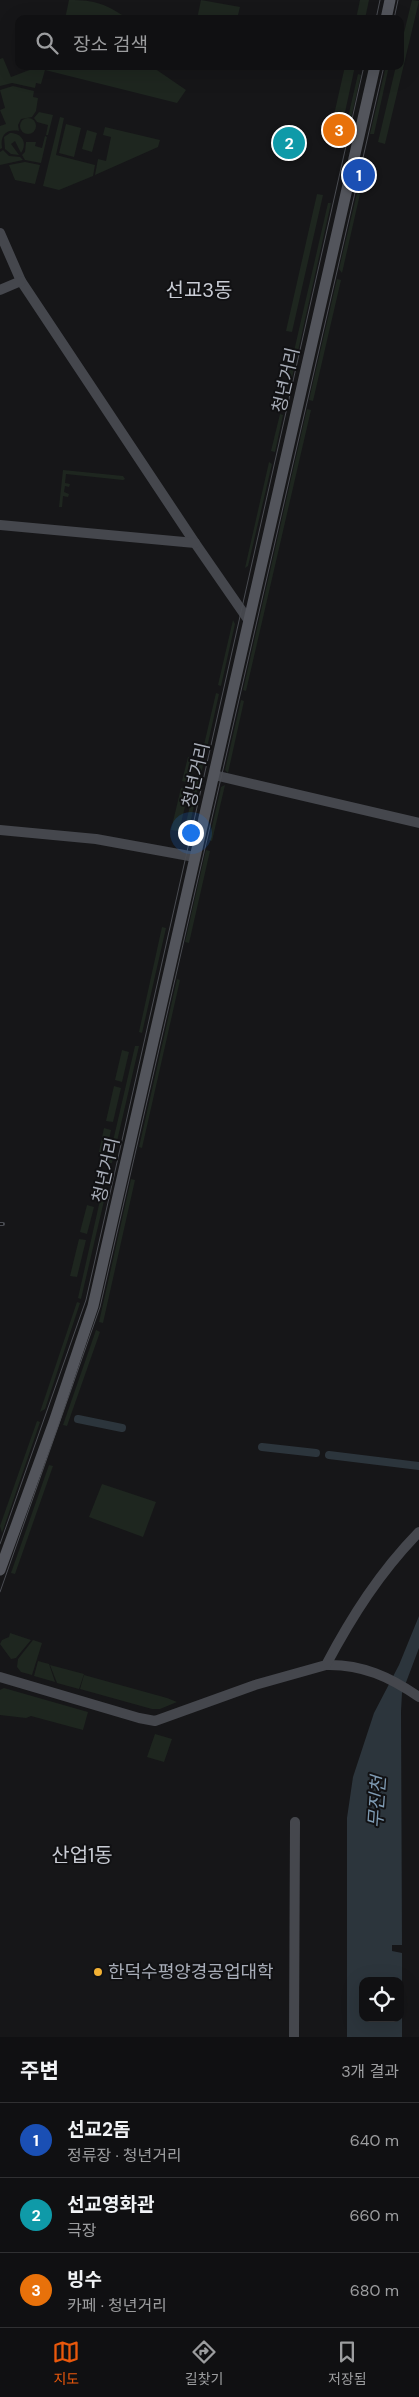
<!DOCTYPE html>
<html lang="ko">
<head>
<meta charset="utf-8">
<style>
	:root { --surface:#101012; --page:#19191b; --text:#f1f3f6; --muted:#9c9d9f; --line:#303032; --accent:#ea580c }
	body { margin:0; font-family:"DM Sans","Noto Sans KR",sans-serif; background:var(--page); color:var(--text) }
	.controls { position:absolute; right:15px; bottom:15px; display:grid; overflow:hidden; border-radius:10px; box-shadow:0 5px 20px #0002 }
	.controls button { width:45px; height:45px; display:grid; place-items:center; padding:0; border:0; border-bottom:1px solid var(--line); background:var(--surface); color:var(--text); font:25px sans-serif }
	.you { position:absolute; left:190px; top:832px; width:18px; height:18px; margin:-12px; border:4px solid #fff; border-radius:50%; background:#1a73e8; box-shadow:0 0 0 8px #1a73e833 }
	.badge { display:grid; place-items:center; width:32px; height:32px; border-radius:50%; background:var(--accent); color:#fff; font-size:16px; font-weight:700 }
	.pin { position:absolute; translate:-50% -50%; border:2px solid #fff; box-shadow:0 1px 5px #0006 }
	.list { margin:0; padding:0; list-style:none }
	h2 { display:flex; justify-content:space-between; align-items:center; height:65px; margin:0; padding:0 20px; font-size:21px }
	h2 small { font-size:16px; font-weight:400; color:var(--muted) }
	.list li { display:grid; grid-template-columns:32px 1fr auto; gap:15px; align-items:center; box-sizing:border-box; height:75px; padding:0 20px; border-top:1px solid var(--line) }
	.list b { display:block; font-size:19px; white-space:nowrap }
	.list p { margin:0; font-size:16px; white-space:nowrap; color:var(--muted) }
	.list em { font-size:16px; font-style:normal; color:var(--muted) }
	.icon { flex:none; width:28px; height:28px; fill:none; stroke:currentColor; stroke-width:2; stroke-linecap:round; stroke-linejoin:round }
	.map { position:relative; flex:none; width:419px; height:2037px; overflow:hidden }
	.search { position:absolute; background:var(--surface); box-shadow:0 5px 20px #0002; left:15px; right:15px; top:15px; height:55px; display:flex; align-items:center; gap:12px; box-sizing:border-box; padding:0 18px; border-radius:10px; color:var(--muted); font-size:19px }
	.sheet { height:290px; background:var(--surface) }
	nav { display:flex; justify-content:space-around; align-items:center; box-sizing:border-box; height:70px; border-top:1px solid var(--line); background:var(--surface); font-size:14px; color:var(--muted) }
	nav a { display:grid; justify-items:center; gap:2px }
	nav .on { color:var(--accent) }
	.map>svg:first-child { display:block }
	.green { fill:#1e261f }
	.water { fill:#2c353c; fill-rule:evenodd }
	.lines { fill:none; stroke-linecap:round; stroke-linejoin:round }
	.canal { stroke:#2c353c; stroke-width:8 }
	.secondary { stroke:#45474d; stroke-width:10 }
	.primary { stroke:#53555c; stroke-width:11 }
	.tram { stroke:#4a4c52; stroke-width:1 }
	.rail-casing { stroke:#4a4c52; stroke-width:4 }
	.rail { stroke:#111113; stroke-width:2; stroke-dasharray:5.5; stroke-linecap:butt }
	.poi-dot { fill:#f2b134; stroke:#111113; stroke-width:2 }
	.labels { text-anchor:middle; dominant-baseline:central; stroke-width:4; stroke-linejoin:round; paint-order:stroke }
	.street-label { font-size:18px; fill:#a8adb8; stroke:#111113 }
	.poi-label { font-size:18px; fill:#a8adb8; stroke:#111113; text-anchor:start }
	.water-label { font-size:19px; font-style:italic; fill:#7f9bb3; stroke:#111113 }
	.quarter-label { font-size:20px; fill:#c9ccd4; stroke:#111113 }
</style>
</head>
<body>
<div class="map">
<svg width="419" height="2037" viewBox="0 0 419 2037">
	<rect width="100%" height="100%" fill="#161618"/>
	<g class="green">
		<path d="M69,0C96,0 106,4 128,19H65Z"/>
		<path d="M201,0L240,7L237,19H197Z"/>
		<path d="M360,0H369L365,19H356Z"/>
		<path d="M412,0L419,1L385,144L378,142L396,66H400V49Z"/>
		<path d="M3,58L11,77L40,66L59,70V66H151L186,90L177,103L45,70L41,84L36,83L35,88L12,83L0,86V59Z"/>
		<path d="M345,66H355L344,117L334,115Z"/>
		<path d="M386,66H389L374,134H370Z"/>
		<path d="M358,74L361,75L349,127L346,126Z"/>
		<path d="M13,86L34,91L33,97L38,98L36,111L32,117L21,119L18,125L19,131C6,129 0,135 2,148L0,149V126L6,124L0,110L5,108L0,90Z"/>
		<path d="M39,112L53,115L48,135H46L48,125L37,122L34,118Z"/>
		<path d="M60,117L64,118L56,155L95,165L93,176L59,190L43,186Z"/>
		<circle cx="28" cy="126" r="8"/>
		<path d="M66,124L81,128L74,157L59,153Z"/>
		<path d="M105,127L160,140L158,147L95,175L98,159L106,161L111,137L103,135Z"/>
		<path d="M87,130L97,133L92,152L82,149Z"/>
		<path d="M10,133C22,133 28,143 21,153L15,141L11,144L19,155L11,154L5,149L4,137Z"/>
		<path d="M45,136L47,137L41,163L25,160L22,155L25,152L26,142H36L35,146L42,148Z"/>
		<path d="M3,150L9,156L20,157L23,160L0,165V152Z"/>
		<path d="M25,162L40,165L35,184L15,180L9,165Z"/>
		<path d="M357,193L360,194L342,273L339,269Z"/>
		<path d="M317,194L323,195L292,332L286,331Z"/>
		<path d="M328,203H331L290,387L286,386Z"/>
		<path d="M337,279L341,280L313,401L309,400Z"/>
		<path d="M307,409L311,410L246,691L243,690Z"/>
		<path d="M280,414L283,415L275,452L271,451Z"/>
		<path d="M269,462L272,464L248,566L245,568Z"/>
		<path d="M63,470L123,476L125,479L123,480L66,474L65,483L70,484L69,487L65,486L64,492L69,494L68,497L63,496L62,507H59Z"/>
		<path d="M233,620L235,624L221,686L218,685Z"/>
		<path d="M216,693L219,694L187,837L183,836Z"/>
		<path d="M241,700L244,701L228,773L225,770Z"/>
		<path d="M188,757L196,759L190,783L182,781Z"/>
		<path d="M225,785L212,841L209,840L221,787Z"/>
		<path d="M181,788L189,790L179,831L171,830Z"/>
		<path d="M206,850L210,851L189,943L185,942Z"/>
		<path d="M162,927L166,928L142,1033L139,1032Z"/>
		<path d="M177,979L180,980L142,1148L139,1147Z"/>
		<path d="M135,1046H139L112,1163H108Z"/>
		<path d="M122,1050L129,1052L122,1082L115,1080Z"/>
		<path d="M114,1086L121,1088L113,1122L106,1121Z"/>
		<path d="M104,1128L111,1130L106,1154L99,1152Z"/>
		<path d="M131,1179L135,1180L103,1323L99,1322Z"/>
		<path d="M103,1187L107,1188L81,1299L78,1298Z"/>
		<path d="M87,1205L94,1207L87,1234L80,1232Z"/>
		<path d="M79,1239L86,1240L77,1277L70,1276Z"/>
		<path d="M77,1302L80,1303L45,1409L40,1412Z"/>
		<path d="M96,1330L100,1332L67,1426L63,1425Z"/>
		<path d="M37,1421L40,1422L2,1533L0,1526Z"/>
		<path d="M49,1465L53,1466L15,1574L11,1573Z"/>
		<path d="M102,1484L156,1502L143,1537L89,1517Z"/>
		<path d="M10,1633L31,1640L16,1658L11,1659L0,1644L2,1640L9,1637Z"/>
		<path d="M33,1640L42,1643L32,1675L21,1672L17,1667L18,1659Z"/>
		<path d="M38,1661L49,1664L55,1682L34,1676Z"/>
		<path d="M50,1665L84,1674L79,1689L57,1683Z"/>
		<path d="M84,1675L167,1698L177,1702L160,1709H152L80,1689Z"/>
		<path d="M4,1688L88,1712L83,1730L31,1716L26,1718L0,1715V1690Z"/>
		<path d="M155,1734L172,1739L164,1762L147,1757Z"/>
	</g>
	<path class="water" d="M419,1616V1648L402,1693L401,1711L402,1945H392V1951L402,1953V2037H347V1818L353,1777L374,1713L399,1665ZM363,1981H400V2018H363Z"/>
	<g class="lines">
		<g class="canal">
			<path d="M78,1419L122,1428"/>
			<path d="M262,1447L316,1453"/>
			<path d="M329,1455L419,1466"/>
		</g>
		<g class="secondary">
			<path d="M0,233L21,281L195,543L249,621"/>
			<path d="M0,290L21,281"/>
			<path d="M0,525L195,543"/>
			<path d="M214,775L419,823"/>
			<path d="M0,830L96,839L195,857"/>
			<path d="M326,1665C362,1664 390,1677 419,1697"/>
			<path d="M0,1677L139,1718L155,1721L255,1685L326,1665C352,1616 380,1572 419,1532"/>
			<path d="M294,2037L295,1822"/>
		</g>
		<g class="primary">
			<path d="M386,19L390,0"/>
			<path d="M0,1570L54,1422L93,1306L375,66"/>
		</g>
		<g class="tram">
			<path d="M376,19L380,0"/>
			<path d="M394,19L398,0"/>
			<path d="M0,1544L86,1300L364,66"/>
			<path d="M0,1592L100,1307L384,66"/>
		</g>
		<g class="rail-casing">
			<path id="rail" d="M0,1224H3"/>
		</g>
		<use href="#rail" class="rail"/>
	</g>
	<circle class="poi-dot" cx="98" cy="1972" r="5"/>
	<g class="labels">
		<g class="street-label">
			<text transform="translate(286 380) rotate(-77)">청년거리</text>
			<text transform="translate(196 775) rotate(-77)">청년거리</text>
			<text transform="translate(106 1170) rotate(-77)">청년거리</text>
		</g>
		<g class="poi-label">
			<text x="108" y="1972">한덕수평양경공업대학</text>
		</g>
		<g class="water-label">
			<text transform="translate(377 1802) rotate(-86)">무진천</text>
		</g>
		<g class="quarter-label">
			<text x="199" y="290">선교3동</text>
			<text x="82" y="1855">산업1동</text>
		</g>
	</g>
</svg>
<div class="controls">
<button><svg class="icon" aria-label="locate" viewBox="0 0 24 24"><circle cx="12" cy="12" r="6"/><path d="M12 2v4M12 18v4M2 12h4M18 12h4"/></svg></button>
</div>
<div class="you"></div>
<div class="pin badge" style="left:359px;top:175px;background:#1a4fb4">1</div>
<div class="pin badge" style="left:289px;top:143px;background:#0f9aa8">2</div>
<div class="pin badge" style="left:339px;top:130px;background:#e8710a">3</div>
<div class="search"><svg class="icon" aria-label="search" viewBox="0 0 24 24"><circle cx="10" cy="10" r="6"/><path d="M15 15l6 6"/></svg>장소 검색</div>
</div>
<section class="sheet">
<h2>주변<small>3개 결과</small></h2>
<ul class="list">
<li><span class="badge" style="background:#1a4fb4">1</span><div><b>선교2돔</b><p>정류장 · 청년거리</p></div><em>640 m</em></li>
<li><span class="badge" style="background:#0f9aa8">2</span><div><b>선교영화관</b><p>극장</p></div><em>660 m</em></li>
<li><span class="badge" style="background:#e8710a">3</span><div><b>빙수</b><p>카페 · 청년거리</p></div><em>680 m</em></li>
</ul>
</section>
<nav>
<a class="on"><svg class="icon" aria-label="map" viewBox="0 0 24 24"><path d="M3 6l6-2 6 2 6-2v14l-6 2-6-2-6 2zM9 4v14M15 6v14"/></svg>지도</a>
<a><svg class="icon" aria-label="directions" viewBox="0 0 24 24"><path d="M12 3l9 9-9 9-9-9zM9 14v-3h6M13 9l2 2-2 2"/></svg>길찾기</a>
<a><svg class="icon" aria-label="saved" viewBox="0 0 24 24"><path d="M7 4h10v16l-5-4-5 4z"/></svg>저장됨</a>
</nav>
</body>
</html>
